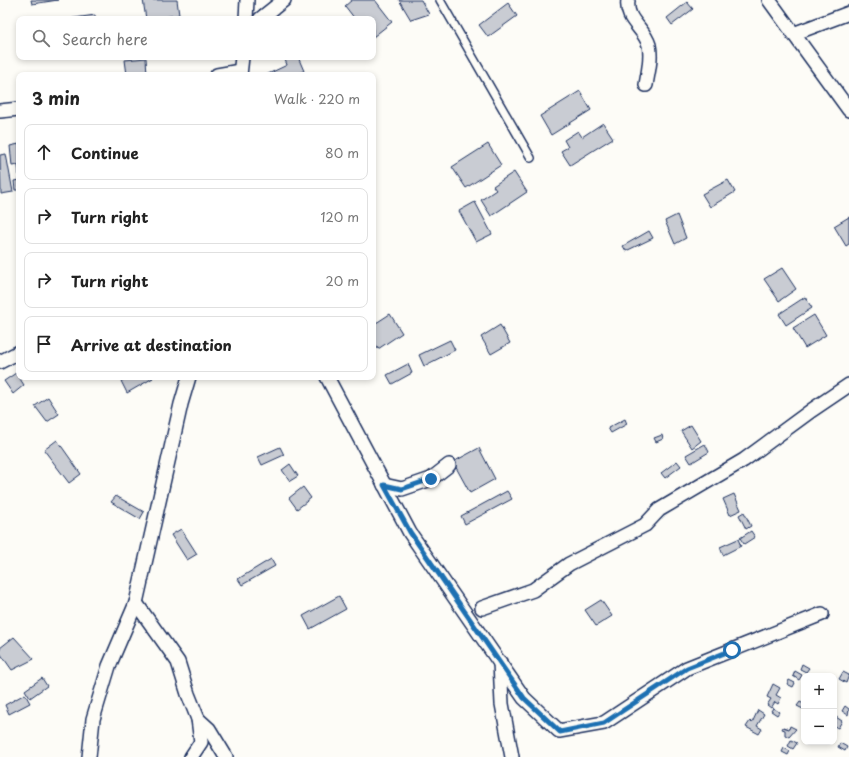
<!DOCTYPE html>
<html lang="en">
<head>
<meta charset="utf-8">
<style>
	:root { --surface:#fff; --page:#f2f2f2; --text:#222; --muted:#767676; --line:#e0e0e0 }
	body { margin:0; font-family:"Playpen Sans",sans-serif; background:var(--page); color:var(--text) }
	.controls { position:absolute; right:12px; bottom:12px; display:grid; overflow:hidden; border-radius:8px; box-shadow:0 2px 6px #0003 }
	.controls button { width:36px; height:36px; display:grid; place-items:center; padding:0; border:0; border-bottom:1px solid var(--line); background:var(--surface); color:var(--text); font:20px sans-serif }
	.stop { position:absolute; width:12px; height:12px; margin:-9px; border:3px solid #1f6fb2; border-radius:50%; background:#fff }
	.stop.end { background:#1f6fb2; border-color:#fff; box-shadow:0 1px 4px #0008 }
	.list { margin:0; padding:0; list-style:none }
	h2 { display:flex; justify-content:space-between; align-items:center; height:52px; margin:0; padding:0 16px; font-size:17px }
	h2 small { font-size:13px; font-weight:400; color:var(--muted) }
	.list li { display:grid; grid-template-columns:26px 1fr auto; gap:12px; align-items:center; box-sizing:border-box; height:56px; margin:0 8px 8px; padding:0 8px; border:1px solid var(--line); border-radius:8px }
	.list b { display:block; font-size:15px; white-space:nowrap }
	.list em { font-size:13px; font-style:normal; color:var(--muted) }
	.icon { flex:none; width:22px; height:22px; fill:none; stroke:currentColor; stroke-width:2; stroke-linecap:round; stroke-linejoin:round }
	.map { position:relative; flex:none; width:849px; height:757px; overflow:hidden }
	.search { position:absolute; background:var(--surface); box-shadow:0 2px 6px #0003; left:16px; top:16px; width:360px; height:44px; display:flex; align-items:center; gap:10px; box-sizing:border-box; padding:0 14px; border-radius:8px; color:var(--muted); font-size:15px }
	.panel { position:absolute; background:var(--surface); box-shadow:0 2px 6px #0003; left:16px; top:72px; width:360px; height:308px; border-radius:8px }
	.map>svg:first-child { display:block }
	.building { fill:#c9ccd3; stroke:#1b2f5e }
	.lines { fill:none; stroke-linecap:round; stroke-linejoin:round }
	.lane-casing { stroke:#1b2f5e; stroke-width:10 }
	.street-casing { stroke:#1b2f5e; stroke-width:16 }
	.lane { stroke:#fdfcf7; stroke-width:7 }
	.street { stroke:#fdfcf7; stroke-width:13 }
	.route { stroke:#1f6fb2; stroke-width:5 }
</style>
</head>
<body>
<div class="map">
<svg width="849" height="757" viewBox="0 0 849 757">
	<rect width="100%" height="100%" fill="#fdfcf7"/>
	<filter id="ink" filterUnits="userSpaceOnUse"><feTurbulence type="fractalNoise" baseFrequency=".025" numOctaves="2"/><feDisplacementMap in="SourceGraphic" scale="8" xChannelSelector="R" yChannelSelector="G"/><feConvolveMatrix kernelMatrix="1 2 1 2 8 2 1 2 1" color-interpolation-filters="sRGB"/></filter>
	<g filter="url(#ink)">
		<g class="building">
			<path d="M31,0H58L32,4Z"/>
			<path d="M143,0H177L179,15L146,19Z"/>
			<path d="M352,0H375L392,22L373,37V19H355L345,6Z"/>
			<path d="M399,0H421L429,14L411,20Z"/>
			<path d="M687,2L693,9L672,25L667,18Z"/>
			<path d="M508,3L517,16L488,37L479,25Z"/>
			<path d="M95,15V19H68Z"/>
			<path d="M284,57H298L304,71L294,75H266L287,65Z"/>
			<path d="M146,58L147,75H127L125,60Z"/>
			<path d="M580,91L591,110L551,135L540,116Z"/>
			<path d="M603,123L613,138L570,165L561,151L568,147L564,140L578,131L582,137Z"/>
			<path d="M19,144V175L18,165L12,166L10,146Z"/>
			<path d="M488,144L501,165L466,188L452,167Z"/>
			<path d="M6,154L13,192L1,194L0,155Z"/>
			<path d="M514,172L527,192L491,216L481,200L496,190L493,186Z"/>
			<path d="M19,180V190H15L14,181Z"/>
			<path d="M728,180L735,192L710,207L702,194Z"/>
			<path d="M475,202L492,234L476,242L459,211Z"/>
			<path d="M677,215L686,238L675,244L665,221Z"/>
			<path d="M849,217V244L846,246L834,226Z"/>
			<path d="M649,231L653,238L626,251L623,246Z"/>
			<path d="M782,268L796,289L779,301L764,279Z"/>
			<path d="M805,297L812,308L786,325L779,314Z"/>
			<path d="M390,314L402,333L378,349L373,340V325Z"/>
			<path d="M814,315L826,335L805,348L793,328Z"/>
			<path d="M500,325L510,343L491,354L481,337Z"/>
			<path d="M450,340L455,350L424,366L419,355Z"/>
			<path d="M408,364L412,373L392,384L387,375Z"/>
			<path d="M16,373L24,385L13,394L4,381Z"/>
			<path d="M129,377H152L153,378L127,393L121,381Z"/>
			<path d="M48,397L59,414L47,422L35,406Z"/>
			<path d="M625,419L627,424L611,433L608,428Z"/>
			<path d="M691,425L701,441L692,448L681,431Z"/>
			<path d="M662,435L663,439L656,442L654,438Z"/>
			<path d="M57,440L81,474L69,483L44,450Z"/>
			<path d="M705,444L709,452L691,463L686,455Z"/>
			<path d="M280,447L284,455L262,465L258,457Z"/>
			<path d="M479,448L495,479L470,493L453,462Z"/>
			<path d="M677,461L681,466L665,478L661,473Z"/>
			<path d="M290,464L298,476L290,481L282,470Z"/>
			<path d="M303,487L311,498L297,509L289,498Z"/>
			<path d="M507,491L512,499L465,524L461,516Z"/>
			<path d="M734,494L741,510L730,515L723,499Z"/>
			<path d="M116,496L144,512L140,519L111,502Z"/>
			<path d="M744,512L751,526L746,529L739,515Z"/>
			<path d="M181,529L197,554L187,560L171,535Z"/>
			<path d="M751,531L755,537L744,544L740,538Z"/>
			<path d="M738,539L741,546L723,555L720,547Z"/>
			<path d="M271,559L275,566L242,585L238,579Z"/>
			<path d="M339,596L346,609L310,629L303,616Z"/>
			<path d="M601,600L612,616L596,626L585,610Z"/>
			<path d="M14,637L34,659L12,670L0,653V648Z"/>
			<path d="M802,664L809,668L806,672L800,669Z"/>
			<path d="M795,671L802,675L799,680L793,676Z"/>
			<path d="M843,672L849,675L846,683L839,679Z"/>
			<path d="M42,678L47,686L30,698L25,690Z"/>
			<path d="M789,680L795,683L793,687L787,684Z"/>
			<path d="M773,684L780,688L776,695L781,698L778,704L775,702L771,708L767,705L771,699L767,697Z"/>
			<path d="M25,694L30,703L9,714L5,705Z"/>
			<path d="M800,702L804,704L803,709L797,706Z"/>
			<path d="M845,706L849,709L848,715L842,711Z"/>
			<path d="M773,708L779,712L777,715L771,711Z"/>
			<path d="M758,710L764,714L757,726L762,729L759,734L746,727L750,721L752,723Z"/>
			<path d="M836,717L842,721L838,728L834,726Z"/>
			<path d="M790,726L796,729L789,737L785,735V730L782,729L783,727L789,729Z"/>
			<path d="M791,740L797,743L793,749L788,746Z"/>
			<path d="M840,743L847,747L845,751L838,747Z"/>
			<path d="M784,748L790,751L788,755L782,752Z"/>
		</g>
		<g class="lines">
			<g class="lane-casing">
				<path id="lane" d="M440,0L531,158"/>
			</g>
			<g class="street-casing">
				<g id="street">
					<path d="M628,0C625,21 644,27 649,45C652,58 648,72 646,85"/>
					<path d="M769,0L849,110"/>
					<path d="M246,19L247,0"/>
					<path d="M260,19L284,0"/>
					<path d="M793,34L849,13"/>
					<path d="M217,75L240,71"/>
					<path d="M240,75L242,57"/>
					<path d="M0,111L19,109"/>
					<path d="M0,362L19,352"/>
					<path d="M327,377L410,533L524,698L559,731L604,723L687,668L822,614"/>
					<path d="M384,485L402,489L431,479L449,465"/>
					<path d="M136,603L178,662L188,694L198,719L201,742L191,757"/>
					<path d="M482,608L533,590L569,564L645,525L659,510L744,460L812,410L849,385"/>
					<path d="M500,662L502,704L512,757"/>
					<path d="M198,719L209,729L226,757"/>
					<path d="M89,757L93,719L109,666L136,603L181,404L189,377"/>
				</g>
			</g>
			<use href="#lane" class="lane"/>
			<use href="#street" class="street"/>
		</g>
	</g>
	<g class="lines" filter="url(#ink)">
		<path class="route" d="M431,479L402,489L384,485L410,532L524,698L560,732L604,723L687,668L732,650"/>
	</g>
</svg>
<div class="controls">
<button>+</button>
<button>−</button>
</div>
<div class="stop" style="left:732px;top:650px"></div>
<div class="stop end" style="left:431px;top:479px"></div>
<div class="search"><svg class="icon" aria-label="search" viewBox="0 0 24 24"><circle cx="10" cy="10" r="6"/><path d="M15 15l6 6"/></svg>Search here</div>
<section class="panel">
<h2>3 min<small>Walk · 220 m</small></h2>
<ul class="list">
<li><svg class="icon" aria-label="ahead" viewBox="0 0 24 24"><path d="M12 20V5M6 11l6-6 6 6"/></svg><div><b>Continue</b></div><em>80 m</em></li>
<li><svg class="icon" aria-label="right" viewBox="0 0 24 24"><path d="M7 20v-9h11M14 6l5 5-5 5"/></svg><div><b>Turn right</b></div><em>120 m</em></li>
<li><svg class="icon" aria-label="right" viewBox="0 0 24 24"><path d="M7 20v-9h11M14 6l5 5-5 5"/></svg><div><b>Turn right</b></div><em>20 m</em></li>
<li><svg class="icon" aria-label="arrive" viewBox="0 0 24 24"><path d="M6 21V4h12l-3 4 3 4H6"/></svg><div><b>Arrive at destination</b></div></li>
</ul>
</section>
</div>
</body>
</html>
